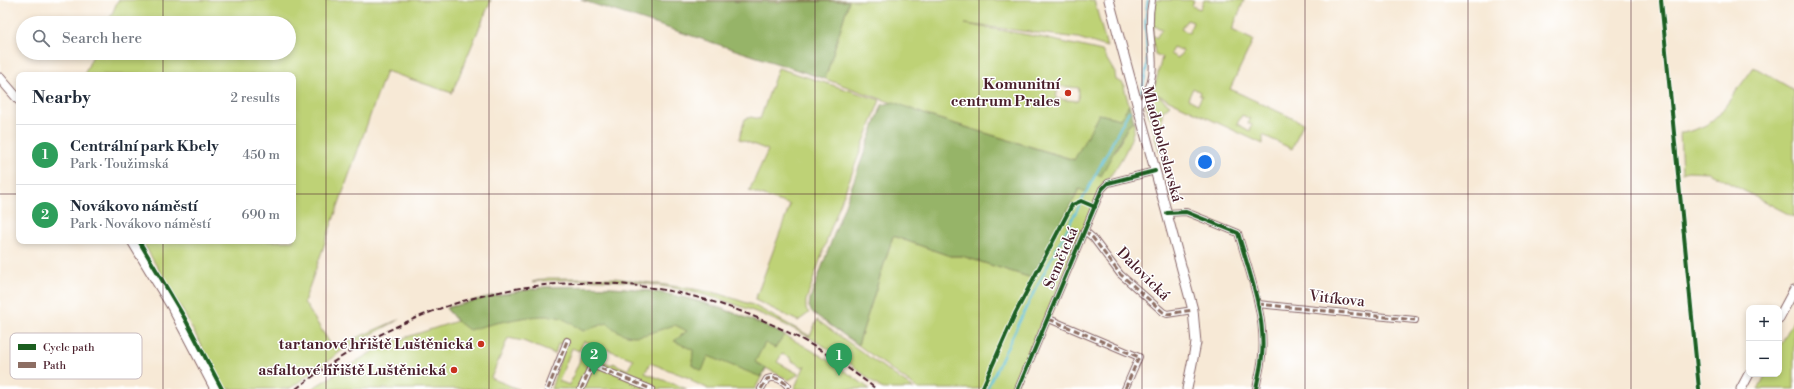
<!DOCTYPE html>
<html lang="en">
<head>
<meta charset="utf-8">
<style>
	:root { --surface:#fff; --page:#f6f6f7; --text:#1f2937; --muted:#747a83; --line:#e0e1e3; --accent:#ea580c }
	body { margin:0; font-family:"Libre Bodoni",serif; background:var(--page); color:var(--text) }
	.controls { position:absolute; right:12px; bottom:12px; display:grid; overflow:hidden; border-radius:8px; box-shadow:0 2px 6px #0003 }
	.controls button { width:36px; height:36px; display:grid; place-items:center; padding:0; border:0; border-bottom:1px solid var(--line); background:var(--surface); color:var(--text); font:20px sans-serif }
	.you { position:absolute; left:1205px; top:162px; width:14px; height:14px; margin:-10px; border:3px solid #fff; border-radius:50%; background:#1a73e8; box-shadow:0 0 0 6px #1a73e833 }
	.badge { display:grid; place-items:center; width:26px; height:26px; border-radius:50%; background:var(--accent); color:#fff; font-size:13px; font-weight:700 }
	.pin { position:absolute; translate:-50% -33px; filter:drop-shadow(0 1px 2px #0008) }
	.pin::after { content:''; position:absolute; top:21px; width:14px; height:12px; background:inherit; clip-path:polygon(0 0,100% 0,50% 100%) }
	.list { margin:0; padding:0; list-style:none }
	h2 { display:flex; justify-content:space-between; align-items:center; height:52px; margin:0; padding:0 16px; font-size:17px }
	h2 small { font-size:13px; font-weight:400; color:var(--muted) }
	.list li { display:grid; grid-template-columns:26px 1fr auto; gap:12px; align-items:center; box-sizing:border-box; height:60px; padding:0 16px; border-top:1px solid var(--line) }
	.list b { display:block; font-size:15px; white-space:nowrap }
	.list p { margin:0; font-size:13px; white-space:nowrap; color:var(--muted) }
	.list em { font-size:13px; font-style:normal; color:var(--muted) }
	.icon { flex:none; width:22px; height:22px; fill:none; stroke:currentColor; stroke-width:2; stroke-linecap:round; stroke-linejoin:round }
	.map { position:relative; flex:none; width:1794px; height:389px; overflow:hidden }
	.search { position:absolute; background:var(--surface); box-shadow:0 2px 6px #0003; left:16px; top:16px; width:280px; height:44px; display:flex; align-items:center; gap:10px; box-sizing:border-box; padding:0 14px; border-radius:22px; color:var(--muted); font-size:15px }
	.panel { position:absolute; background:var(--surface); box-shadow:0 2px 6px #0003; left:16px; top:72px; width:280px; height:172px; border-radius:8px }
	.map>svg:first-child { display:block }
	.green { fill:#bed276; stroke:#847850; fill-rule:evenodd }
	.forest { fill:#96b467; stroke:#706a49 }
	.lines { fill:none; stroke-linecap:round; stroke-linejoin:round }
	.stream { stroke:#60c3de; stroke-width:2 }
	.street-casing { stroke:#876667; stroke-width:8 }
	.secondary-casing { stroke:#876667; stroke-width:11 }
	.street { stroke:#fff; stroke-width:6 }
	.secondary { stroke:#fff; stroke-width:9 }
	.rail { stroke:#4a1f2b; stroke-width:2; stroke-dasharray:6 3; stroke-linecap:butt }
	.quiet { stroke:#8d6e63; stroke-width:3; stroke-dasharray:6 3; stroke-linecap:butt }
	.cycleway-casing { stroke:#fff; stroke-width:6 }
	.cycleway { stroke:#1b5e20; stroke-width:4 }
	.grid { fill:none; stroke:#4a1f2b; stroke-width:1; stroke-opacity:0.55 }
	.poi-dot { fill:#c8321e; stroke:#fff; stroke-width:1.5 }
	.labels { text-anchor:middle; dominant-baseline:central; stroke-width:3; stroke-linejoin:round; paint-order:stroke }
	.poi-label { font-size:15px; font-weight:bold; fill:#4a1f2b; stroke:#fff; text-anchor:end }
	.street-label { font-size:15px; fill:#4a1f2b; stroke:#fff }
	.key { fill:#fff; stroke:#c9bcbf; stroke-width:1 }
	.key-label { font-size:11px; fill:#4a1f2b }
</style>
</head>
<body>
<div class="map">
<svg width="1794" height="389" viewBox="0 0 1794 389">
	<rect width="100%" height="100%" fill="#fff"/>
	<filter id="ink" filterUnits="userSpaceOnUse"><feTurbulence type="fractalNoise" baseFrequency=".025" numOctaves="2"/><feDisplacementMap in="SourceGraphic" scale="8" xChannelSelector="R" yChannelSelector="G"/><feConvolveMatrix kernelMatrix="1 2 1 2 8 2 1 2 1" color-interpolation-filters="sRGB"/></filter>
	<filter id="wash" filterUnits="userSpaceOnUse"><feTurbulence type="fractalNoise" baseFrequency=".012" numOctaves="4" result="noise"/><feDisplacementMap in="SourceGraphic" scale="16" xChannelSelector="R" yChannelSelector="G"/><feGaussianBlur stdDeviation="0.9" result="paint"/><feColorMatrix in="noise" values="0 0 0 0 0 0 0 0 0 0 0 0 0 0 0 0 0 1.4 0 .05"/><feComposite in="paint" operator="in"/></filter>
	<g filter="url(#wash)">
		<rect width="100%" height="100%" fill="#f7e9d6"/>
		<g class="green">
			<path d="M118,0H491L452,93L386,71L304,302L333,348L400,319L343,350L289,389H224L185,315L142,241H293V75H84L94,53H289V23H108Z"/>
			<path d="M707,0H1094L1107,47L1078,38L965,24L1040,37L1102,51L1115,73L1116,80L1123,83L1129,105L1120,119L1099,114L1075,160L929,116L825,79L849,1ZM1058,86L1079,88L1078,101L1056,99Z"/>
			<path d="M1156,0H1194L1192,6L1200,9L1204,0H1244L1232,30L1253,40L1230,89L1303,123L1292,149L1263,135V144L1156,94L1170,105L1162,112L1161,152L1159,150L1145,102L1151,92L1153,93L1162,57L1155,54C1152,34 1149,19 1156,0ZM1187,20L1193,22L1189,33L1181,29ZM1154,26L1162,29L1156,38L1152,34ZM1173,47L1183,51L1178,58L1170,54ZM1193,88L1200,92L1199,95L1202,96L1198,104L1188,99ZM1242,115L1250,119L1248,123L1252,125L1250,131L1237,124Z"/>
			<path d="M1754,67L1794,90V217L1708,172L1688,171L1682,173L1680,133C1684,134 1706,126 1711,122C1713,121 1715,118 1718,116Z"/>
			<path d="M778,68L880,100L831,228L806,301V309L809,313L798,321L755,300L790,205L749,191L768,150L739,139L745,119L751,117L760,119Z"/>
			<path d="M1134,121C1137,136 1114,175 1102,185L1015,389H918L858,345L893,236L950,256H962L1032,278L1079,189L1116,150L1129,124Z"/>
			<path d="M548,278H615L694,289L720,294L753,305L810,336L817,320L914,389C905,389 891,389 883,389C873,384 862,372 852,365C834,352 815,340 796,330C713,288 623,273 532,282Z"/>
			<path d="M545,287C574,287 604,286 633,289C721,298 800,337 870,389H794L805,365L803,367L790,360L791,358L782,354L777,362L799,374L789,380L766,368L755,389H707V388L691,381L692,379L650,363L645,373L687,389H551L565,344H558L555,354L523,341L508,338L491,378L518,389H311L385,344L457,321L446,308L492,296ZM584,341L633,359L628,370L613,363L612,365L583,353L569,385L559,381L572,348L579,351Z"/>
			<path d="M1794,319V389H1758L1766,374H1779V348Z"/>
		</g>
		<g class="forest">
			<path d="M581,0L778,2L849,1L825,79Z"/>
			<path d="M894,102L929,116L1074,160L1099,114L1120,119L1129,105L1134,121L1129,124L1101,176L1096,173L1086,192L1079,189L1032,278L962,256H950L893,236L858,345L813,313L809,307L810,299L882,105Z"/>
			<path d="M545,287C574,287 605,285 634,289C687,295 736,311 784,335L775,348L765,343L755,362L766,368L761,377L708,356L702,371L692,365L693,350L674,341L687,331L675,325C646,333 632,346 607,323L583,331C576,327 569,321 561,318C540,311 491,324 469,330L457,321L446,308L492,296Z"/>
		</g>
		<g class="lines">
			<g class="stream">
				<path d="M1140,94C1155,57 1140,35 1148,0"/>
				<path d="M987,389L1037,286L1129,111"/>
			</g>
		</g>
	</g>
	<g filter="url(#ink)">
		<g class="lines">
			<g class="street-casing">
				<g id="street">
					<path d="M1138,108C1167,68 1143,42 1152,0"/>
					<path d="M1167,213L1186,212L1238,233C1249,272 1266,315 1262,356C1261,367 1258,378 1256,389"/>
					<path d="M1085,231L1093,238L1120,274L1163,312L1167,314L1193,310"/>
					<path d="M1258,304L1415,320"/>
					<path d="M1049,319L1139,357L1125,389"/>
					<path d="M548,389L567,341"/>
					<path d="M581,389L592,365L651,389"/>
					<path d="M761,389L767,379C776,376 782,380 788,386V389"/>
					<path d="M1018,389L1102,189L1108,183L1155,171"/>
				</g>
			</g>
			<g class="secondary-casing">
				<g id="secondary">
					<path d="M1109,0L1193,310L1196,343L1187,389"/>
					<path d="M0,78L19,100"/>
					<path d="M132,241L172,307L215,389"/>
					<path d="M1779,318L1794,290"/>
					<path d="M1741,389L1749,374"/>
				</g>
			</g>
			<use href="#street" class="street"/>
			<use href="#secondary" class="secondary"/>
			<path class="rail" d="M296,389C476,248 697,247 876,389"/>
			<g class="quiet">
				<path d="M1085,231L1093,238L1120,274L1163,312L1167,314L1193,310"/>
				<path d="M1258,304L1415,320"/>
				<path d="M1049,319L1139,357L1125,389"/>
				<path d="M548,389L567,341"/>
				<path d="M581,389L592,365L651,389"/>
				<path d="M761,389L767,379C776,376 782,380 788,386V389"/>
			</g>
			<g class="cycleway-casing">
				<g id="cycleway">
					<path d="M1661,0L1699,389"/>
					<path d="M1167,213L1186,212L1238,233C1249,272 1266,315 1262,356C1261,367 1258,378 1256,389"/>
					<path d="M139,241L184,317L222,389"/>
					<path d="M982,389L1015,314L1072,205L1081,201L1095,207"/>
					<path d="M1018,389L1102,189L1108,183L1155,171"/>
				</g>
			</g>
			<use href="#cycleway" class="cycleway"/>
		</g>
	</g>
	<path class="grid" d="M163,0V23M326,0V389M489,0V389M652,0V389M815,0V389M979,0V389M1142,0V389M1305,0V389M1468,0V389M1631,0V389M163,53V75M0,194H19M293,194H1794M163,241V389"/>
	<g class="poi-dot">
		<circle cx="1068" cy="93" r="4"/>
		<circle cx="481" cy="344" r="4"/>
		<circle cx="454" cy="370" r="4"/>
	</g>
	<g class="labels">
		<g class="poi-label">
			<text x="1060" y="84">Komunitní<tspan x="1060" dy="17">centrum Prales</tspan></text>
			<text x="473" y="344">tartanové hřiště Luštěnická</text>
			<text x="446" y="370">asfaltové hřiště Luštěnická</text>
		</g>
		<g class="street-label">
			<text transform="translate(1162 144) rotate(75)">Mladoboleslavská</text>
			<text transform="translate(1061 258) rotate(-67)">Semčická</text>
			<text transform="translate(1143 274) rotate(45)">Dalovická</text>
			<text transform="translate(1337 299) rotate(6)">Vitíkova</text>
		</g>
	</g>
	<rect x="10" y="333" width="132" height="46" rx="6" class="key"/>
	<rect x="18" y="344" width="18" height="6" fill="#1b5e20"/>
	<rect x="18" y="362" width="18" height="6" fill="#8d6e63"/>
	<g class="key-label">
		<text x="43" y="351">Cycle path</text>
		<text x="43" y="369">Path</text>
	</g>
</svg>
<div class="controls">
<button>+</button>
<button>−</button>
</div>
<div class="you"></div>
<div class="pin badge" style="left:839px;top:376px;background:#2e9e5b">1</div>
<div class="pin badge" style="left:594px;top:375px;background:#2e9e5b">2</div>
<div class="search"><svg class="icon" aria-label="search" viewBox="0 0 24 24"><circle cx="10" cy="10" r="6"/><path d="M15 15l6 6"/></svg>Search here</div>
<section class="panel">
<h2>Nearby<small>2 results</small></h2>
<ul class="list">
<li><span class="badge" style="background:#2e9e5b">1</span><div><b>Centrální park Kbely</b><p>Park · Toužimská</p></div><em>450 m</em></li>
<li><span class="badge" style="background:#2e9e5b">2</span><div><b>Novákovo náměstí</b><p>Park · Novákovo náměstí</p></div><em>690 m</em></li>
</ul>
</section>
</div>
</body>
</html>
